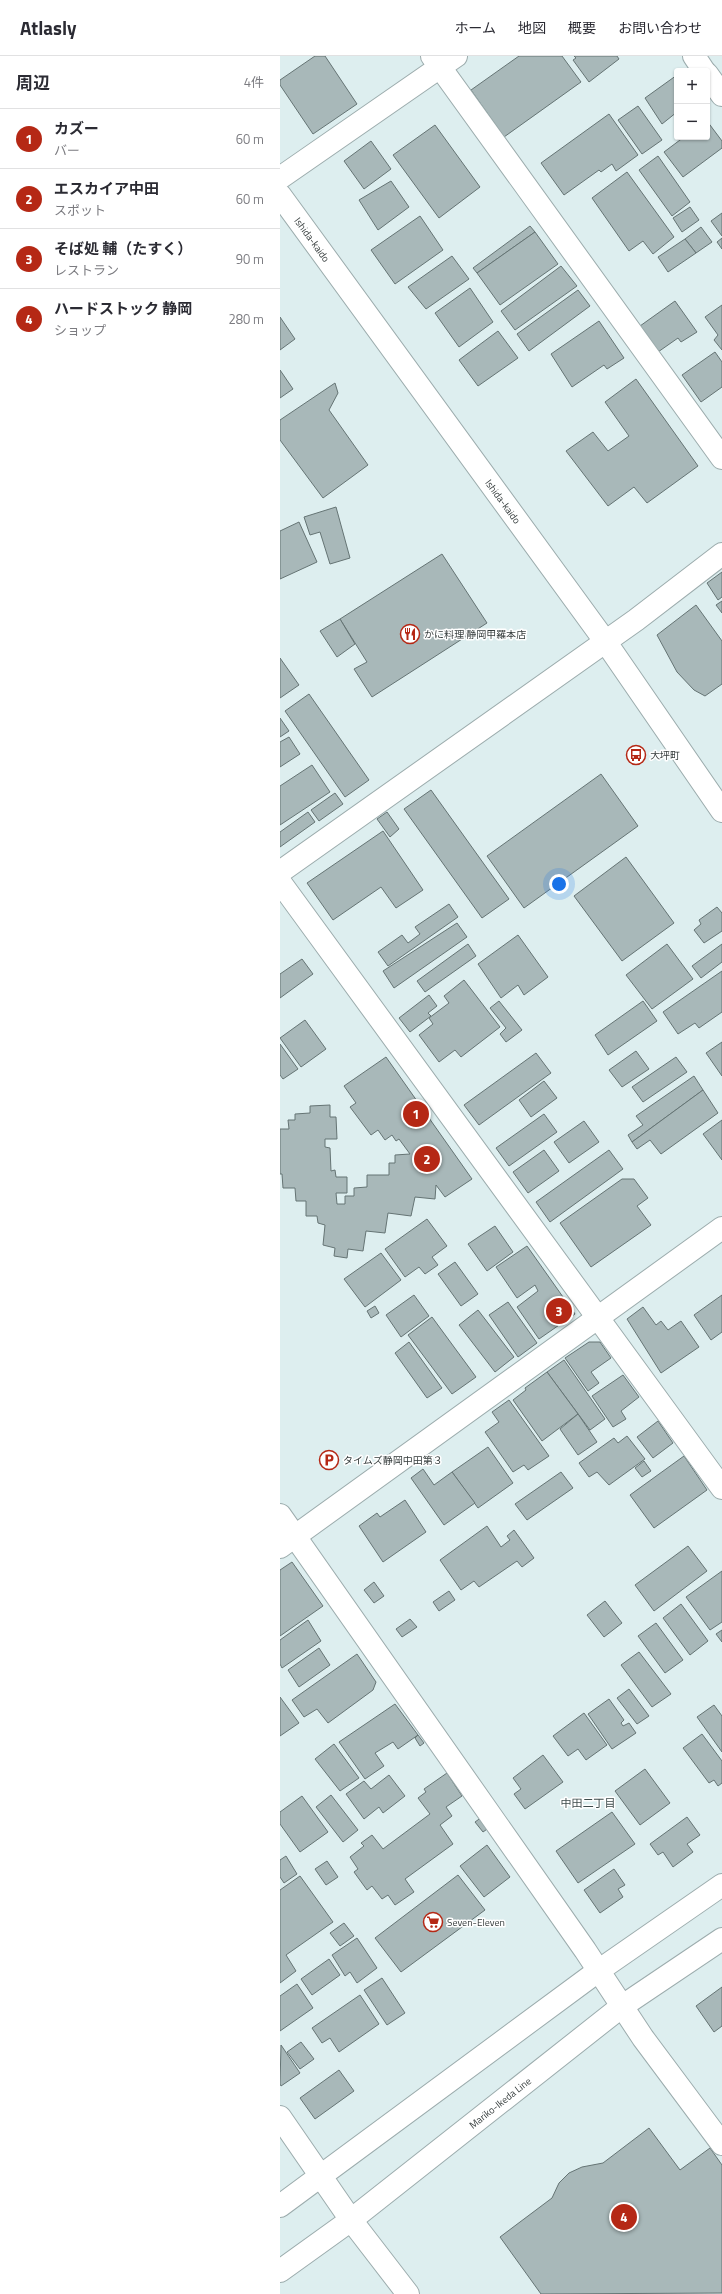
<!DOCTYPE html>
<html lang="ja">
<head>
<meta charset="utf-8">
<style>
	:root { --surface:#fff; --page:#f2f2f3; --text:#2b2b33; --muted:#7c7c81; --line:#e1e1e2; --accent:#b52815 }
	body { margin:0; font-family:"Titillium Web","Noto Sans JP",sans-serif; background:var(--page); color:var(--text) }
	.controls { position:absolute; right:12px; top:12px; display:grid; overflow:hidden; border-radius:4px; box-shadow:0 1px 3px #0004 }
	.controls button { width:36px; height:36px; display:grid; place-items:center; padding:0; border:0; border-bottom:1px solid var(--line); background:var(--surface); color:var(--text); font:20px sans-serif }
	.you { position:absolute; left:279px; top:828px; width:14px; height:14px; margin:-10px; border:3px solid #fff; border-radius:50%; background:#1a73e8; box-shadow:0 0 0 6px #1a73e833 }
	.badge { display:grid; place-items:center; width:26px; height:26px; border-radius:50%; background:var(--accent); color:#fff; font-size:13px; font-weight:700 }
	.pin { position:absolute; translate:-50% -50%; border:2px solid #fff; box-shadow:0 1px 4px #0006 }
	.list { margin:0; padding:0; list-style:none }
	h2 { display:flex; justify-content:space-between; align-items:center; height:52px; margin:0; padding:0 16px; font-size:17px }
	h2 small { font-size:13px; font-weight:400; color:var(--muted) }
	.list li { display:grid; grid-template-columns:26px 1fr auto; gap:12px; align-items:center; box-sizing:border-box; height:60px; padding:0 16px; border-top:1px solid var(--line) }
	.list b { display:block; font-size:15px; white-space:nowrap }
	.list p { margin:0; font-size:13px; white-space:nowrap; color:var(--muted) }
	.list em { font-size:13px; font-style:normal; color:var(--muted) }
	.map { position:relative; flex:none; width:442px; height:2238px; overflow:hidden }
	header { display:flex; align-items:center; gap:24px; box-sizing:border-box; height:56px; padding:0 20px; background:var(--surface); border-bottom:1px solid var(--line) }
	header strong { font-size:19px }
	nav { display:flex; gap:22px; margin-inline-start:auto; font-size:14px }
	main { display:flex }
	aside { flex:1; background:var(--surface) }
	.map>svg:first-child { display:block }
	.building { fill:#a8b8b9; stroke:#657474 }
	.lines { fill:none; stroke-linecap:round; stroke-linejoin:round }
	.minor-casing { stroke:#9cacad; stroke-width:24 }
	.minor { stroke:#fff; stroke-width:22 }
	.labels { text-anchor:middle; dominant-baseline:central; stroke-width:3; stroke-linejoin:round; paint-order:stroke }
	.street-label { font-size:10px; fill:#363d3d; stroke:#fff }
	.poi-label { font-size:10px; fill:#363d3d; stroke:#fff; text-anchor:start }
	.neighbourhood-label { font-size:11px; fill:#3e4c4c; stroke:#fff }
</style>
</head>
<body>
<header>
<strong>Atlasly</strong>
<nav><a>ホーム</a><a>地図</a><a>概要</a><a>お問い合わせ</a></nav>
</header>
<main>
<aside>
<h2>周辺<small>4件</small></h2>
<ul class="list">
<li><span class="badge">1</span><div><b>カズー</b><p>バー</p></div><em>60 m</em></li>
<li><span class="badge">2</span><div><b>エスカイア中田</b><p>スポット</p></div><em>60 m</em></li>
<li><span class="badge">3</span><div><b>そば処 輔（たすく）</b><p>レストラン</p></div><em>90 m</em></li>
<li><span class="badge">4</span><div><b>ハードストック 静岡</b><p>ショップ</p></div><em>280 m</em></li>
</ul>
</aside>
<div class="map">
<svg width="442" height="2238" viewBox="0 0 442 2238">
	<rect width="100%" height="100%" fill="#ddeeef"/>
	<g class="building">
		<path d="M35,0H45L77,48L33,78L0,29V24Z"/>
		<path d="M239,0H282L301,26L224,81L191,34Z"/>
		<path d="M294,0H337L339,3L309,26L293,4L296,2Z"/>
		<path d="M397,19V56L382,68L365,42Z"/>
		<path d="M358,50L382,84L362,98L338,64Z"/>
		<path d="M329,58L358,99L336,115L332,108L321,116L319,114L284,139L261,107Z"/>
		<path d="M427,65L442,85V92L403,121L384,96L404,81H427Z"/>
		<path d="M155,69L200,131L159,162L113,99Z"/>
		<path d="M91,85L111,113L84,133L64,105Z"/>
		<path d="M378,100L410,146L392,160L359,114Z"/>
		<path d="M347,116L394,181L373,198L363,185L349,195L312,142Z"/>
		<path d="M111,125L129,151L98,174L79,144Z"/>
		<path d="M410,151L419,164L402,176L393,162Z"/>
		<path d="M442,157V180L431,165Z"/>
		<path d="M140,160L163,194L115,228L91,194Z"/>
		<path d="M250,170L255,176L197,217L193,212Z"/>
		<path d="M421,171L432,186L416,197L405,183Z"/>
		<path d="M255,176L278,208L220,249L197,217Z"/>
		<path d="M442,182V193L437,186Z"/>
		<path d="M405,183L416,197L388,216L378,201Z"/>
		<path d="M172,200L189,223L146,253L128,231Z"/>
		<path d="M281,210L297,230L235,274L221,255Z"/>
		<path d="M190,232L213,266L179,291L155,257Z"/>
		<path d="M298,234L310,250L249,295L237,278Z"/>
		<path d="M395,245L417,276L401,286L398,282L378,296L360,270Z"/>
		<path d="M442,249V294L434,284L438,279L425,261Z"/>
		<path d="M0,261L15,283L0,294Z"/>
		<path d="M319,265L344,302L327,313L324,309L292,331L271,298Z"/>
		<path d="M218,275L238,302L198,330L179,304Z"/>
		<path d="M435,296L442,306V331L421,346L402,319Z"/>
		<path d="M0,314L13,333L0,342Z"/>
		<path d="M356,323L418,410L367,447L354,431L328,450L286,395L313,376L328,395L349,380L325,346Z"/>
		<path d="M55,327L58,337L49,354L88,409L43,442L0,384V364Z"/>
		<path d="M56,451L70,502L50,508L40,476L30,479L24,461Z"/>
		<path d="M19,466L37,506L0,523V475Z"/>
		<path d="M162,498L207,567L92,641L74,613L87,606L60,563Z"/>
		<path d="M442,516V541L438,544L427,527Z"/>
		<path d="M442,545V557L436,549Z"/>
		<path d="M416,549L442,585V628L425,640L414,634L397,616L377,579Z"/>
		<path d="M60,563L75,588L57,601L40,575Z"/>
		<path d="M0,602L19,629L0,642Z"/>
		<path d="M29,638L89,724L65,741L5,655Z"/>
		<path d="M0,662L9,675L0,681Z"/>
		<path d="M9,681L20,698L0,711V686Z"/>
		<path d="M32,709L50,736L0,769V730Z"/>
		<path d="M321,718L358,770L244,852L207,800Z"/>
		<path d="M151,734L229,843L202,862L124,753Z"/>
		<path d="M55,737L63,748L39,765L31,754Z"/>
		<path d="M28,756L35,766L0,791V776Z"/>
		<path d="M107,756L119,773L110,781L97,763Z"/>
		<path d="M103,775L143,834L116,852L101,831L53,864L27,827Z"/>
		<path d="M346,801L394,867L342,905L294,840Z"/>
		<path d="M169,848L178,861L108,910L98,896L122,879L128,887L140,878L135,871Z"/>
		<path d="M437,851L442,857V875L424,887L414,874L421,868L419,864Z"/>
		<path d="M177,867L187,881L114,932L103,915Z"/>
		<path d="M238,879L268,921L244,939L238,929L221,942L198,908Z"/>
		<path d="M188,888L196,900L145,936L137,925Z"/>
		<path d="M387,888L413,923L372,953L346,919Z"/>
		<path d="M442,888V906L421,922L412,910Z"/>
		<path d="M22,903L33,918L0,942V918Z"/>
		<path d="M442,915V956L419,972L415,967L398,978L383,956Z"/>
		<path d="M184,924L220,971L181,1001L175,994L159,1006L139,979L153,968L149,962L169,947L164,940Z"/>
		<path d="M149,939L157,950L148,957L151,960L130,976L119,962Z"/>
		<path d="M219,945L242,974L226,986L220,978L226,972L210,952Z"/>
		<path d="M363,945L377,965L328,999L315,979Z"/>
		<path d="M25,964L46,993L21,1011L0,982Z"/>
		<path d="M442,986V1020L426,997Z"/>
		<path d="M0,988L18,1013L3,1023L0,1019Z"/>
		<path d="M356,995L369,1013L342,1031L329,1014Z"/>
		<path d="M256,997L271,1017L199,1069L184,1049Z"/>
		<path d="M106,1001L192,1123L165,1141L156,1129L155,1143L135,1141L131,1160L108,1157L105,1177L86,1175L83,1195L68,1193L67,1202L54,1200L55,1192L43,1189L45,1169L38,1167L37,1160H26V1145H16L15,1132H3L2,1118H0V1073H9L8,1064H15V1058L30,1057V1050L50,1049V1061H56L57,1083H45V1091L50,1092L51,1115L55,1114L56,1121H67V1137H56L57,1148H65V1140H74V1132L87,1131V1119H109V1107H115V1099L130,1098L119,1083L116,1085L112,1079L105,1084L98,1074L91,1079L70,1051L76,1047L64,1030Z"/>
		<path d="M396,1001L407,1016L363,1046L352,1031Z"/>
		<path d="M414,1020L423,1034L352,1086L348,1079L363,1069L356,1060Z"/>
		<path d="M264,1025L277,1042L251,1061L239,1044Z"/>
		<path d="M423,1034L438,1057L381,1098L370,1084L357,1093L352,1086Z"/>
		<path d="M264,1058L277,1076L229,1110L216,1092Z"/>
		<path d="M442,1064V1104L423,1078Z"/>
		<path d="M304,1065L319,1086L289,1107L274,1086Z"/>
		<path d="M264,1094L279,1115L248,1137L233,1116Z"/>
		<path d="M329,1094L343,1113L270,1166L256,1146Z"/>
		<path d="M342,1123H354L368,1142L357,1150L371,1169L311,1211L280,1167Z"/>
		<path d="M147,1163L167,1190L152,1201L158,1209L145,1218L139,1211L125,1221L105,1193Z"/>
		<path d="M215,1170L233,1196L207,1215L188,1188Z"/>
		<path d="M247,1190L295,1258L259,1283L237,1251L258,1235L255,1229L237,1242L216,1211Z"/>
		<path d="M101,1197L121,1224L85,1251L64,1223Z"/>
		<path d="M175,1206L198,1238L181,1250L158,1218Z"/>
		<path d="M134,1239L149,1260L121,1281L106,1259Z"/>
		<path d="M442,1239V1276L431,1284L414,1259Z"/>
		<path d="M228,1246L257,1287L238,1301L209,1259Z"/>
		<path d="M95,1250L99,1257L91,1262L87,1255Z"/>
		<path d="M363,1251L376,1269L381,1265L388,1274L401,1265L419,1291L381,1317L347,1263Z"/>
		<path d="M198,1254L234,1301L215,1316L179,1269Z"/>
		<path d="M152,1261L196,1321L172,1338L128,1279Z"/>
		<path d="M129,1286L162,1332L147,1342L115,1297Z"/>
		<path d="M309,1286H320L331,1302L311,1316L319,1327L308,1335L285,1302Z"/>
		<path d="M284,1304L325,1363L310,1374L267,1316Z"/>
		<path d="M267,1316L298,1358L262,1385L233,1344L246,1334L245,1332Z"/>
		<path d="M343,1319L359,1341L341,1355L346,1363L333,1371L312,1340Z"/>
		<path d="M229,1344L269,1400L248,1414L244,1409L233,1416L205,1376L219,1366L212,1356Z"/>
		<path d="M298,1358L317,1386L298,1399L280,1373Z"/>
		<path d="M378,1365L393,1387L373,1402L357,1381Z"/>
		<path d="M347,1380L365,1403L329,1429L317,1416L309,1421L299,1407L334,1382L338,1387Z"/>
		<path d="M208,1391L233,1427L198,1452L172,1416Z"/>
		<path d="M404,1400L427,1434L374,1472L350,1439Z"/>
		<path d="M364,1405L371,1415L362,1421L355,1412Z"/>
		<path d="M143,1413L154,1429L172,1416L195,1447L164,1469L131,1422Z"/>
		<path d="M281,1416L293,1432L247,1464L235,1448Z"/>
		<path d="M125,1444L146,1476L103,1506L79,1470L97,1457L100,1461Z"/>
		<path d="M207,1470L221,1491L230,1484L227,1480L234,1474L254,1502L242,1511L237,1505L199,1531L194,1525L181,1534L160,1504Z"/>
		<path d="M408,1490L427,1515L374,1555L355,1529Z"/>
		<path d="M12,1506L43,1550L0,1580V1514Z"/>
		<path d="M442,1515V1566L430,1574L406,1541Z"/>
		<path d="M94,1526L104,1540L94,1547L84,1534Z"/>
		<path d="M169,1535L175,1544L159,1555L153,1546Z"/>
		<path d="M325,1545L342,1567L324,1581L307,1559Z"/>
		<path d="M401,1548L428,1585L410,1599L383,1562Z"/>
		<path d="M130,1563L137,1571L122,1581L116,1573Z"/>
		<path d="M28,1564L41,1585L2,1612L0,1608V1584Z"/>
		<path d="M376,1567L403,1604L385,1617L358,1580Z"/>
		<path d="M442,1574V1586L436,1578Z"/>
		<path d="M39,1592L50,1609L19,1631L8,1614Z"/>
		<path d="M359,1596L391,1638L372,1651L341,1609Z"/>
		<path d="M77,1598L96,1626L93,1634L48,1667L37,1653L24,1661L12,1644Z"/>
		<path d="M349,1633L369,1660L357,1668L337,1642Z"/>
		<path d="M0,1641L19,1667L0,1680Z"/>
		<path d="M329,1643L344,1664L341,1667L343,1670L349,1667L356,1677L332,1693L308,1658Z"/>
		<path d="M115,1648L138,1679L118,1693L113,1686L95,1697L104,1710L85,1723L59,1686Z"/>
		<path d="M434,1649L442,1660V1696L417,1661Z"/>
		<path d="M304,1657L327,1689L306,1704L298,1693L288,1700L273,1680Z"/>
		<path d="M422,1678L442,1705V1727L438,1730L434,1724L429,1727L403,1692Z"/>
		<path d="M138,1679L144,1687L140,1690L135,1682Z"/>
		<path d="M54,1688L79,1722L60,1735L35,1703Z"/>
		<path d="M263,1699L283,1726L245,1753L234,1738L241,1733L233,1722Z"/>
		<path d="M365,1713L390,1747L360,1769L335,1735Z"/>
		<path d="M167,1717L182,1740L166,1751L172,1760L160,1769L173,1788L125,1823L134,1836L115,1849L108,1839L102,1843L92,1830L87,1834L74,1816L78,1813L70,1801L84,1790L81,1787L92,1779L103,1793L150,1758L138,1742L146,1736L144,1733Z"/>
		<path d="M109,1719L125,1740L103,1757L99,1751L84,1763L66,1738L84,1725L91,1733Z"/>
		<path d="M51,1739L78,1774L63,1786L36,1751Z"/>
		<path d="M22,1740L48,1776L20,1796L0,1768V1756Z"/>
		<path d="M332,1756L355,1788L298,1827L276,1795Z"/>
		<path d="M202,1761L210,1771L203,1776L195,1766Z"/>
		<path d="M407,1761L420,1779L407,1788L413,1796L393,1811L383,1796L378,1799L370,1788Z"/>
		<path d="M207,1789L230,1821L204,1841L180,1810Z"/>
		<path d="M6,1800L17,1818L4,1827L0,1821V1804Z"/>
		<path d="M47,1805L58,1821L46,1829L35,1813Z"/>
		<path d="M334,1813L345,1829L338,1833L343,1841L320,1857L304,1834Z"/>
		<path d="M178,1819L205,1854L121,1916L95,1882Z"/>
		<path d="M20,1820L53,1866L6,1899L16,1915L0,1927V1834Z"/>
		<path d="M64,1867L74,1880L60,1890L50,1877Z"/>
		<path d="M77,1882L97,1912L77,1927L70,1916L65,1920L52,1899Z"/>
		<path d="M49,1903L60,1919L32,1939L21,1923Z"/>
		<path d="M102,1922L125,1957L107,1969L84,1934Z"/>
		<path d="M17,1928L33,1952L0,1975V1940Z"/>
		<path d="M442,1931V1970L434,1976L416,1950Z"/>
		<path d="M80,1939L99,1968L59,1996L50,1982L42,1987L32,1972Z"/>
		<path d="M21,1986L34,2003L20,2013L7,1996Z"/>
		<path d="M1,1989L20,2017L1,2030L0,2028Z"/>
		<path d="M59,2014L74,2035L35,2063L20,2042Z"/>
		<path d="M369,2072L400,2114L430,2092L442,2109V2237L261,2238L220,2181L272,2142L279,2127L289,2117L302,2111L323,2107Z"/>
	</g>
	<g class="lines">
		<g class="minor-casing">
			<g id="minor">
				<path d="M152,0L442,402"/>
				<path d="M414,0L424,15"/>
				<path d="M427,18L442,39"/>
				<path d="M0,122L176,0"/>
				<path id="s1" d="M0,139L325,585L442,755"/>
				<path d="M0,816L356,564L442,498"/>
				<path d="M0,826L442,1432"/>
				<path d="M0,1459L305,1894L363,1982L442,2088"/>
				<path d="M0,1491L442,1172"/>
				<path d="M0,2061L71,2164L128,2238"/>
				<path d="M0,2150L318,1915L442,1829"/>
				<path id="s2" d="M0,2215L71,2164L341,1951L442,1883"/>
			</g>
		</g>
		<use href="#minor" class="minor"/>
	</g>
	<defs>
		<g id="restaurant-ring" transform="scale(1)"><circle r="9.5" fill="#fff" stroke="#b52815" stroke-width="1.5"/><path d="M-5-6h1v4h1v-4h1v4h1v-4h1v5L-1.5 .5V6h-2V.5L-5-1ZM5-6V6H3V1.5H1.5Q1.5-4 5-6Z" fill="#b52815"/></g>
		<g id="bus-ring" transform="scale(1)"><circle r="9.5" fill="#fff" stroke="#b52815" stroke-width="1.5"/><path d="M-5-6H5V4H4V6H2V4H-2V6H-4V4H-5ZM-3.5-4V0h7V-4ZM-3.5 1.2v1.5H-2V1.2ZM2 1.2v1.5H3.5V1.2Z" fill="#b52815"/></g>
		<g id="parking-ring" transform="scale(1)"><circle r="9.5" fill="#fff" stroke="#b52815" stroke-width="1.5"/><path d="M-3.5-5.5H1a3.5 3.5 0 0 1 0 7H-1V5.5H-3.5ZM-1-3.4V-.6H.8a1.4 1.4 0 0 0 0-2.8Z" fill="#b52815"/></g>
		<g id="supermarket-ring" transform="scale(1)"><circle r="9.5" fill="#fff" stroke="#b52815" stroke-width="1.5"/><path d="M-6-5.5h2.5l.6 2H6L4.5 2H-2.5L-4.4-4H-6ZM-1.5 3.2a1.3 1.3 0 1 0 .1 0ZM3 3.2a1.3 1.3 0 1 0 .1 0Z" fill="#b52815"/></g>
	</defs>
	<g fill-rule="evenodd">
		<use href="#restaurant-ring" x="130" y="578"/>
		<use href="#bus-ring" x="356" y="699"/>
		<use href="#parking-ring" x="49" y="1404"/>
		<use href="#supermarket-ring" x="153" y="1866"/>
	</g>
	<g class="labels">
		<g class="street-label">
			<text stroke="none"><textPath href="#s1" startOffset="55">Ishida-kaido</textPath></text>
			<text stroke="none"><textPath href="#s1" startOffset="379">Ishida-kaido</textPath></text>
			<text stroke="none"><textPath href="#s2" startOffset="277">Mariko-Ikeda Line</textPath></text>
		</g>
		<g class="poi-label">
			<text x="144" y="578">かに料理 静岡甲羅本店</text>
			<text x="370" y="699">大坪町</text>
			<text x="63" y="1404">タイムズ静岡中田第３</text>
			<text x="167" y="1866">Seven-Eleven</text>
		</g>
		<g class="neighbourhood-label">
			<text x="308" y="1747">中田二丁目</text>
		</g>
	</g>
</svg>
<div class="controls">
<button>+</button>
<button>−</button>
</div>
<div class="you"></div>
<div class="pin badge" style="left:136px;top:1058px">1</div>
<div class="pin badge" style="left:147px;top:1103px">2</div>
<div class="pin badge" style="left:279px;top:1255px">3</div>
<div class="pin badge" style="left:344px;top:2161px">4</div>
</div>
</main>
</body>
</html>
